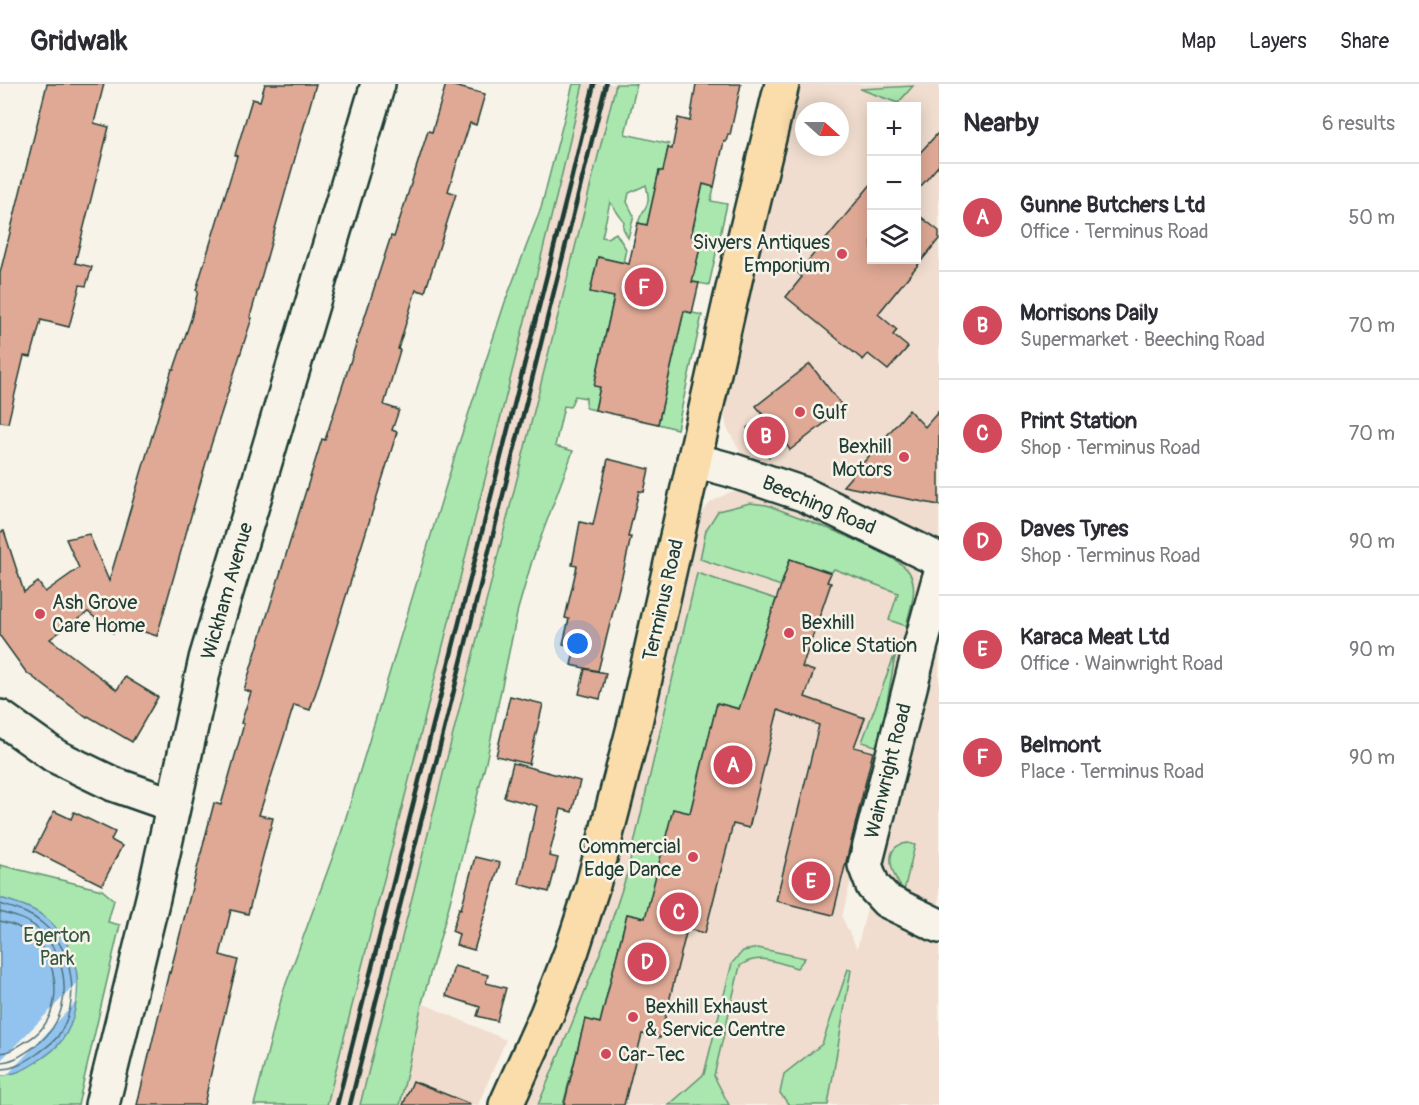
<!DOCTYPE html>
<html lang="en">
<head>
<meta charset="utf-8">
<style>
	:root { --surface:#fff; --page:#f2f2f3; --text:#2b2b33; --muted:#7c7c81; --line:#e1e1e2; --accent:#d1495b }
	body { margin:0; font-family:Pangolin,sans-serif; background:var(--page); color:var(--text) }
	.controls { position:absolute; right:18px; top:18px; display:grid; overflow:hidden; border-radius:0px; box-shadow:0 3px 15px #0003 }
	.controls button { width:54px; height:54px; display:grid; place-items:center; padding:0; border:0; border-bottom:2px solid var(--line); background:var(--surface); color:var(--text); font:30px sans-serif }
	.compass { position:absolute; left:795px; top:18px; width:54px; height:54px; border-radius:50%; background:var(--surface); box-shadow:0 3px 15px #0003; rotate:111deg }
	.you { position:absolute; left:578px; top:560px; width:21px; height:21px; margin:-15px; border:4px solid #fff; border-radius:50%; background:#1a73e8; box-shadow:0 0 0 9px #1a73e833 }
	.badge { display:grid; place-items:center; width:39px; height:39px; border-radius:50%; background:var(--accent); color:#fff; font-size:20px; font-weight:700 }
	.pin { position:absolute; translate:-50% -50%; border:3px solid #fff; box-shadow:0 2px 6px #0006 }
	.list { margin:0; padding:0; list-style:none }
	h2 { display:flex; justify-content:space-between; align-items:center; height:78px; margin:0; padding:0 24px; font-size:26px }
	h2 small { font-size:20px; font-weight:400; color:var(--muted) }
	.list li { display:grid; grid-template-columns:39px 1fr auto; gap:18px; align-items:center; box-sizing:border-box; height:108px; padding:0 24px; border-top:2px solid var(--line) }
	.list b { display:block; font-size:22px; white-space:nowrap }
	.list p { margin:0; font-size:20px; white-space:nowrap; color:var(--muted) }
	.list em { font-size:20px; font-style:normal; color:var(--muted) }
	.icon { flex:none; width:33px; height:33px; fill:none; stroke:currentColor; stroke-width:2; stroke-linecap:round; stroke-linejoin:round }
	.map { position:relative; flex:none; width:939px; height:1021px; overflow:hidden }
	header { display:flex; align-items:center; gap:36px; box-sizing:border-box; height:84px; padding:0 30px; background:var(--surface); border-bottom:2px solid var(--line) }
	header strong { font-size:28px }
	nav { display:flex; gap:33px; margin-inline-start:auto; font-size:21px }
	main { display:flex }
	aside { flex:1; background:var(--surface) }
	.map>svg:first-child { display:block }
	.built { fill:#f0ddcf; fill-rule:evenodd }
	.green { fill:#a9e7ae; stroke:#649271; stroke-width:1.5 }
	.water { fill:#92c3ee; stroke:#648da4; stroke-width:1.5 }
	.pier { fill:#f7f3e8 }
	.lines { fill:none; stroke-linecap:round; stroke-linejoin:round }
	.shore { stroke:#4d737e; stroke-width:1.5 }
	.building { fill:#dfa995; stroke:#1f3d34; stroke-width:1.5 }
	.minor-casing { stroke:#1f3d34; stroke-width:38 }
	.major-casing { stroke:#1f3d34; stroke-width:38 }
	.minor { stroke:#f7f3e8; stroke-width:33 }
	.major { stroke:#fbddab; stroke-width:33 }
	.rail { stroke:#1f3d34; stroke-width:4.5 }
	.poi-dot { fill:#d1495b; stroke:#f7f3e8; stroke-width:2 }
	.labels { text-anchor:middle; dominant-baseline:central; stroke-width:5; stroke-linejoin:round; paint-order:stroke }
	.poi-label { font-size:20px; fill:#1f3d34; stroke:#f7f3e8; text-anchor:start }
	.street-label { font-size:20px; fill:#1f3d34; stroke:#f7f3e8 }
	.park-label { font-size:20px; fill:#345646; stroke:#f7f3e8 }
</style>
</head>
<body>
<header>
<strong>Gridwalk</strong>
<nav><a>Map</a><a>Layers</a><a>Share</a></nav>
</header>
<main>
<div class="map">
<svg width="939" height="1021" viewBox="0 0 939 1021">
	<rect width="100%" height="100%" fill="#f7f3e8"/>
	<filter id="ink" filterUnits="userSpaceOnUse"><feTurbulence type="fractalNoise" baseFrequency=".0167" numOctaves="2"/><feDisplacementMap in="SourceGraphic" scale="12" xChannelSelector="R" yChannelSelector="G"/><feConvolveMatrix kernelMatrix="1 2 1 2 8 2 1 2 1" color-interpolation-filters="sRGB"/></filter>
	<g filter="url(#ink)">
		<g class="built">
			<path d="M573,0H637L625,51L622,50L555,362L573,367L532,477L518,525L486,678L449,822L422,919L506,956L478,1021H254L283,908L340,753L457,365L505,218L541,124Z"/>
			<path d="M800,0H939V459L741,369L727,344L723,326L761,153ZM872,22H916V176H872ZM804,27H840V63H804Z"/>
			<path d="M751,407L779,416L908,473L918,488L922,507L842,833L857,865L939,534V1021H527L564,935L616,787L699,432L711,418L730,408Z"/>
		</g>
		<g class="green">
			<path d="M573,0H583L562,90L327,1021H254L283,908L340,753L457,365L505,218L541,124Z"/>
			<path d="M616,0H637L625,50L669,60L663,87H659L647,141L638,139C644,120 652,125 646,101L629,109L627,118L634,132L628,154L623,144L624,138L610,118L602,153L607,154L616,149L626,165L623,179L598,173L591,208L614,213L594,302L600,303L595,326L586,324V314L575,312L570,323L564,322L555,362L573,367L532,477L518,525L486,678L449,822L422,919L400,1021H360Z"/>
			<path d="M913,2L898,19L860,5Z"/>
			<path d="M703,100L714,103L711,117L727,120L709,201L692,198L702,155L691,152Z"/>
			<path d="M684,227L702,231L677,345L658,340Z"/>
			<path d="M750,419L767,421C795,432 896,467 909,488C919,504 910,525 906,542L889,536L898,509L834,485L831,489L790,475L781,502L700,475L706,446L718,427Z"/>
			<path d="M697,489L776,515L750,593L784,605L776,634L717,619L690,729L673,726L646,835L627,830L600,939L585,936L563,1021H538L573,937L606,854L627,790Z"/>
			<path d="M896,567L879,663L862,658Z"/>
			<path d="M908,759L915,761L904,807C892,793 880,761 908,759Z"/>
			<path d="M0,781L102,806L114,816L108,838L120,841L78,1021H0Z"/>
			<path d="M758,864L805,874L797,884C778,879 757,868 740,882L714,992L729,1021H669L704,990L732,879L743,867Z"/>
			<path d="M848,885L851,886L828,1021H789L780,1009L784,990L822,960Z"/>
		</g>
		<path class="water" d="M0,814C17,819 32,823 46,834C58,844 70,861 74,876C81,900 77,936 62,956C56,965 47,971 38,977C26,985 15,991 0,991Z"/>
		<path class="pier" d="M77,899L76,918L7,991H0V977Z"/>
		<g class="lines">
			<g class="shore">
				<path d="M0,820C15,825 29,828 42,839C73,865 82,916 58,952C53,959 45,964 37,970C25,978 15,985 0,985"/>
				<path d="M0,828C14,832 27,835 38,845C73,877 74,935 34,963C23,970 13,978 0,978"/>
				<path d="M0,837C6,839 13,840 18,843C53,860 67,911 43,943C39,949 32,954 25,958C17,963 10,968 0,969"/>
			</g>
		</g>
		<g class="building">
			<path d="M47,0H104L94,39L109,43L75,179L92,183L86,202L80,201L69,243L41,236L31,273L24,272L8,339L0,338V189Z"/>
			<path d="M265,0H316L250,233L252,234L211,361L157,552L120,540L113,549L88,528L50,555L117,606L125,593L158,613L132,658L88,632L87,634L26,588L0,552V448L4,447L24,508L38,498L45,508L79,484L66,455L89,450L109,497L172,285H174L191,235L198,207L196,206L237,72L235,71L252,15L260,17Z"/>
			<path d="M446,0L485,10L476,41L470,39L448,107L456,110L425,208L416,206L398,265L400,266L384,321L399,326L392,346L397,348L324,583L310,626L294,621L259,731L273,734L248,830L231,826L220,871L238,876L218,957L204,1021H137L169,888L170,889L214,719L221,721L244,640L241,639L251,608L244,606L322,355L325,356L391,152L394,153L428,47L432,48Z"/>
			<path d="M696,0H741L730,51L728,50L726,58L724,57L714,103L703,100L691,152L702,155L692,198L699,199L692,229L684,227L658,340L595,326L600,303L594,302L614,213L590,208L598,173L629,180L638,139L647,141L659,87H663L668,64L672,65L678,34L690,37Z"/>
			<path d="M939,48V81L916,108V73Z"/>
			<path d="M872,99V176H916V129L939,147V155L878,230L897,246L893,251L908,263L888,286L868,270L863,276L786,213L802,193L798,189Z"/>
			<path d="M810,280L844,324L790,366L786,360L769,373L747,344L764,332L756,322Z"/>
			<path d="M909,326L925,343L939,327V421L843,402Z"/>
			<path d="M608,375L649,385L644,408L639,407L628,453H631L625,480L598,587L571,581L575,563L563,560L569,535L565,534L577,482L572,481L580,438L593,441Z"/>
			<path d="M790,475L831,489L827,498L831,499L802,583L814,587L805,613L865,634L854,663L873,668L833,831L776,817L819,641L778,626L749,744L733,740L705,849L687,845L660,954L642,950L624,1021H564L585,935L600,939L627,830L645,834L673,725L690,729L717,619L739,625Z"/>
			<path d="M585,585L606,589L600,615L579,610Z"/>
			<path d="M510,612L543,620L529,680L496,672Z"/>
			<path d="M513,679L580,697L572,728L561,725L549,772L558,774L549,808L519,800L537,722L504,713Z"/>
			<path d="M54,727L71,735L74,728L115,748L111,756L122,762L102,801L34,767Z"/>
			<path d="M475,773L500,779L474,866L456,861L459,850L452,847L459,824L461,825Z"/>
			<path d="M454,882L488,891L486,899L506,904L497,937L477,932L480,923L446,912Z"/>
			<path d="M413,997L470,1020V1021H403Z"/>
		</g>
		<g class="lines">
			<g class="minor-casing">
				<g id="minor">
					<path d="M694,376L731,386L803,410L939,476"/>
					<path d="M939,495L921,560L865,781L873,802L887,817L939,842"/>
					<path d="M0,633L55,672L113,700L173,721"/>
					<path d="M102,1021L153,814L206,575L378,0"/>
				</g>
			</g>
			<g class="major-casing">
				<path id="major" d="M506,1021L547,930L572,866L593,801L634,643L742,165L782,0"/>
			</g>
			<use href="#minor" class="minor"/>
			<use href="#major" class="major"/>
			<g class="rail">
				<path d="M337,1021L572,92L594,0"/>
				<path d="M350,1021L606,0"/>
			</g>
		</g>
	</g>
	<g class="poi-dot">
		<circle cx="842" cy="170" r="6"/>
		<circle cx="800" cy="328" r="6"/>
		<circle cx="904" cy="373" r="6"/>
		<circle cx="40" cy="530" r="6"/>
		<circle cx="789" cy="549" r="6"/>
		<circle cx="693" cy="773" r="6"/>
		<circle cx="633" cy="933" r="6"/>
		<circle cx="606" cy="970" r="6"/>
	</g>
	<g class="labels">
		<g class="poi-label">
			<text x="830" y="158" text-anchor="end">Sivyers Antiques<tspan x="830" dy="23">Emporium</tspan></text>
			<text x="812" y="328">Gulf</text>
			<text x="892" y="362" text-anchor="end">Bexhill<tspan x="892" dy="23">Motors</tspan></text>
			<text x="52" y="518">Ash Grove<tspan x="52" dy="23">Care Home</tspan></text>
			<text x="801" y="538">Bexhill<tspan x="801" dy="23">Police Station</tspan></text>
			<text x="681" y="762" text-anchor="end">Commercial<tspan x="681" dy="23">Edge Dance</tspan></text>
			<text x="645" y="922">Bexhill Exhaust<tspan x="645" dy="23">&amp; Service Centre</tspan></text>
			<text x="618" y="970">Car-Tec</text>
		</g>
		<g class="street-label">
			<text transform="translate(819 421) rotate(23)">Beeching Road</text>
			<text transform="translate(227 507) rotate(-74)">Wickham Avenue</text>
			<text transform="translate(663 516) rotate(-77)">Terminus Road</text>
			<text transform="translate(888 687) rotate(-76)">Wainwright Road</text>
		</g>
		<g class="park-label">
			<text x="57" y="851">Egerton<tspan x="57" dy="23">Park</tspan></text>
		</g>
	</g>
</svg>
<div class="controls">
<button>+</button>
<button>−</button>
<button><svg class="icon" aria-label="layers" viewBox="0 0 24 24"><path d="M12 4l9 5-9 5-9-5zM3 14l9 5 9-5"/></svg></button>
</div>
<svg class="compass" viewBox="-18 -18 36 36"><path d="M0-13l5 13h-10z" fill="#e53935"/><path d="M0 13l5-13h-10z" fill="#7c7c81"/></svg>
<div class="you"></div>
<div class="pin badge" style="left:733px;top:681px">A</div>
<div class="pin badge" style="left:766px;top:352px">B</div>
<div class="pin badge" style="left:679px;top:828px">C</div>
<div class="pin badge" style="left:647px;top:878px">D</div>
<div class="pin badge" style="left:811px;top:797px">E</div>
<div class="pin badge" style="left:644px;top:203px">F</div>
</div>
<aside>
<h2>Nearby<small>6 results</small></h2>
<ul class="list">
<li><span class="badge">A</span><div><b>Gunne Butchers Ltd</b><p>Office · Terminus Road</p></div><em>50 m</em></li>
<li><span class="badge">B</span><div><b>Morrisons Daily</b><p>Supermarket · Beeching Road</p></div><em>70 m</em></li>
<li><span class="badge">C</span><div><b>Print Station</b><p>Shop · Terminus Road</p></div><em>70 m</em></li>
<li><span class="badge">D</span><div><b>Daves Tyres</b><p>Shop · Terminus Road</p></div><em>90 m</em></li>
<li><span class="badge">E</span><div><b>Karaca Meat Ltd</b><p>Office · Wainwright Road</p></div><em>90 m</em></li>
<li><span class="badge">F</span><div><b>Belmont</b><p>Place · Terminus Road</p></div><em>90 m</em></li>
</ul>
</aside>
</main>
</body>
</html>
